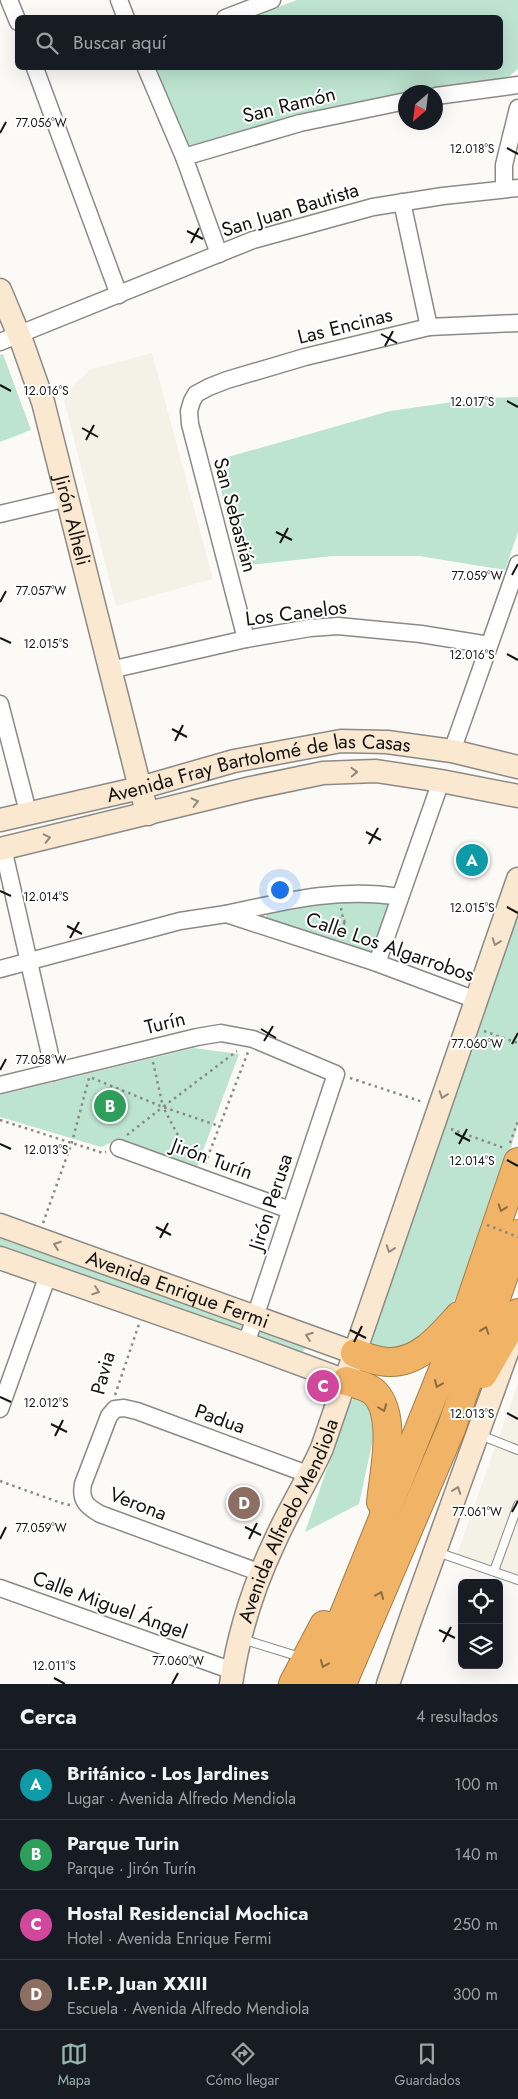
<!DOCTYPE html>
<html lang="es">
<head>
<meta charset="utf-8">
<style>
	:root { --surface:#171b24; --page:#20242c; --text:#f1f3f6; --muted:#9ea1a6; --line:#363941; --accent:#97b6b1 }
	body { margin:0; font-family:Jost,sans-serif; background:var(--page); color:var(--text) }
	.controls { position:absolute; right:15px; bottom:15px; display:grid; overflow:hidden; border-radius:8px; box-shadow:0 5px 20px #0002 }
	.controls button { width:45px; height:45px; display:grid; place-items:center; padding:0; border:0; border-bottom:1px solid var(--line); background:var(--surface); color:var(--text); font:25px sans-serif }
	.compass { position:absolute; left:398px; top:85px; width:45px; height:45px; border-radius:50%; background:var(--surface); box-shadow:0 5px 20px #0002; rotate:208deg }
	.you { position:absolute; left:279px; top:889px; width:18px; height:18px; margin:-12px; border:4px solid #fff; border-radius:50%; background:#1a73e8; box-shadow:0 0 0 8px #1a73e833 }
	.badge { display:grid; place-items:center; width:32px; height:32px; border-radius:50%; background:var(--accent); color:#fff; font-size:16px; font-weight:700 }
	.pin { position:absolute; translate:-50% -50%; border:2px solid #fff; box-shadow:0 1px 5px #0006 }
	.list { margin:0; padding:0; list-style:none }
	h2 { display:flex; justify-content:space-between; align-items:center; height:65px; margin:0; padding:0 20px; font-size:21px }
	h2 small { font-size:16px; font-weight:400; color:var(--muted) }
	.list li { display:grid; grid-template-columns:32px 1fr auto; gap:15px; align-items:center; box-sizing:border-box; height:70px; padding:0 20px; border-top:1px solid var(--line) }
	.list b { display:block; font-size:19px; white-space:nowrap }
	.list p { margin:0; font-size:16px; white-space:nowrap; color:var(--muted) }
	.list em { font-size:16px; font-style:normal; color:var(--muted) }
	.icon { flex:none; width:28px; height:28px; fill:none; stroke:currentColor; stroke-width:2; stroke-linecap:round; stroke-linejoin:round }
	.map { position:relative; flex:none; width:518px; height:1684px; overflow:hidden }
	.search { position:absolute; background:var(--surface); box-shadow:0 5px 20px #0002; left:15px; right:15px; top:15px; height:55px; display:flex; align-items:center; gap:12px; box-sizing:border-box; padding:0 18px; border-radius:8px; color:var(--muted); font-size:19px }
	.sheet { height:345px; background:var(--surface) }
	nav { display:flex; justify-content:space-around; align-items:center; box-sizing:border-box; height:70px; border-top:1px solid var(--line); background:var(--surface); font-size:14px; color:var(--muted) }
	nav a { display:grid; justify-items:center; gap:2px }
	nav .on { color:var(--accent) }
	.map>svg:first-child { display:block }
	.built { fill:#f4f2e7 }
	.green { fill:#bde4d1 }
	.lines { fill:none; stroke-linecap:round; stroke-linejoin:round }
	.lane-casing { stroke:#8a8a86; stroke-width:10 }
	.street-casing { stroke:#8a8a86; stroke-width:19 }
	.secondary-casing { stroke:#8a8a86; stroke-width:25 }
	.highway-casing { stroke:#a37c49; stroke-width:30 }
	.path { stroke:#898987; stroke-width:2.5; stroke-dasharray:2.5 4; stroke-linecap:butt }
	.lane { stroke:#fff; stroke-width:8 }
	.street { stroke:#fff; stroke-width:16 }
	.secondary { stroke:#fbe8d1; stroke-width:22 }
	.highway { stroke:#f1b466; stroke-width:28 }
	.path-bridge { stroke:#898987; stroke-width:2.5; stroke-dasharray:2.5 4; stroke-linecap:butt }
	.oneway { stroke:#93887b }
	.oneway2 { stroke:#8d6c40 }
	.ticks { fill:none; stroke:#131312; stroke-width:2 }
	.labels { text-anchor:middle; dominant-baseline:central; stroke-width:4; stroke-linejoin:round; paint-order:stroke }
	.street-label { font-size:20px; fill:#131312; stroke:#fff }
	.ticks-label { font-size:12px; text-anchor:middle; fill:#131312; stroke:#fff; stroke-width:4; stroke-linejoin:round; paint-order:stroke }
</style>
</head>
<body>
<div class="map">
<svg width="518" height="1684" viewBox="0 0 518 1684">
	<rect width="100%" height="100%" fill="#fbfaf7"/>
	<g class="built">
		<path d="M152,353L213,579L116,606L64,400L77,382L91,369Z"/>
		<path d="M518,1383V1579L456,1557Z"/>
	</g>
	<g class="green">
		<path d="M297,0H518V69L506,79L499,81C443,89 392,95 338,107C287,118 237,135 187,150L152,68H500V18L252,17Z"/>
		<path d="M3,354L31,430L0,442V355Z"/>
		<path d="M518,397V532L505,570L419,556H333L239,566L214,461L390,411L481,398Z"/>
		<path d="M381,897L389,903L391,909L373,954L266,922V909Z"/>
		<path d="M518,903V1125L480,1242L463,1285L446,1315L418,1346L379,1351L372,1344L370,1336Z"/>
		<path d="M194,1048L239,1054L197,1167L119,1139L101,1147L0,1117V1095Z"/>
		<path d="M0,1231L308,1341L300,1359L0,1249Z"/>
		<path d="M359,1396L372,1400L375,1430L359,1504L305,1532L350,1403L354,1398Z"/>
	</g>
	<g class="lines">
		<g class="lane-casing">
			<g id="lane">
				<path d="M480,1435L518,1450"/>
				<path d="M437,1552L518,1580"/>
				<path d="M494,1571L518,1505"/>
				<path d="M242,1639L297,1656"/>
			</g>
		</g>
		<g class="street-casing">
			<g id="street">
				<path d="M9,0L18,22"/>
				<path d="M119,0L126,18"/>
				<path d="M225,18L272,0"/>
				<path d="M35,68L119,295"/>
				<path d="M146,68L184,157L219,254"/>
				<path d="M436,96L518,85"/>
				<path d="M184,157L300,123L406,101"/>
				<path d="M504,188V165L518,108"/>
				<path d="M402,202L429,327"/>
				<path d="M0,342L253,240L373,207L443,196L518,188"/>
				<path d="M0,514L68,498"/>
				<path d="M246,639L190,424L189,411L192,401L196,394L209,387L227,380L305,357L429,327L518,323"/>
				<path d="M110,670L246,639L310,628L338,626L421,634L489,645"/>
				<path d="M0,704L28,812"/>
				<path d="M452,751L518,564"/>
				<path d="M3,848L54,1072"/>
				<path d="M226,914C285,901 340,887 400,897"/>
				<path d="M377,963L441,781"/>
				<path d="M0,969L180,921L226,914L377,963L476,1000"/>
				<path d="M0,1085L197,1037L221,1033L253,1039L336,1074L246,1344"/>
				<path d="M119,1148L290,1210"/>
				<path d="M0,1409L48,1275"/>
				<path d="M261,1573L100,1514C86,1506 80,1500 83,1484L109,1416L115,1409L124,1408L137,1411L310,1475"/>
				<path d="M0,1588L233,1671"/>
			</g>
		</g>
		<g class="secondary-casing">
			<g id="secondary">
				<path id="s1" d="M0,290L23,345L43,402L140,788L148,814"/>
				<path id="s2" d="M0,820L140,788L234,761L341,741L387,742L452,751L518,767"/>
				<path d="M0,849L251,788L323,773L376,771L441,781L518,796"/>
				<path id="s3" d="M0,1225L355,1353"/>
				<path d="M0,1258L246,1344L346,1381"/>
				<path id="s4" d="M231,1684C238,1636 254,1585 275,1541C289,1509 308,1480 322,1448L518,879"/>
				<path d="M388,1684L412,1615L510,1344"/>
			</g>
		</g>
		<g class="highway-casing">
			<g id="highway">
				<path d="M355,1353C365,1357 377,1362 389,1362C419,1363 441,1336 459,1316"/>
				<path d="M483,1374L518,1313"/>
				<path d="M346,1381C355,1384 368,1386 375,1393C397,1416 384,1472 381,1502"/>
				<path d="M293,1684L324,1625"/>
				<path d="M316,1684L469,1306L518,1162"/>
				<path d="M342,1684L451,1429L518,1234"/>
			</g>
		</g>
		<g class="path">
			<path d="M341,908L343,919"/>
			<circle cx="341" cy="922" r="3.5"/>
			<path d="M333,934L339,925"/>
			<path d="M484,1031L518,1043"/>
			<path d="M153,1062L163,1107"/>
			<path d="M92,1078L163,1107L219,1126"/>
			<path d="M350,1078L423,1102"/>
			<path d="M0,1120L103,1153L106,1152"/>
			<path d="M451,1129L504,1148"/>
			<path d="M127,1135L163,1107"/>
			<path d="M510,1143L518,1121"/>
			<path d="M190,1158L163,1107L237,1051"/>
			<path d="M205,1164L248,1052"/>
			<path d="M43,1223L72,1142L89,1078"/>
			<path d="M115,1395L139,1324"/>
			<path d="M0,1481L61,1503L70,1505"/>
		</g>
		<use href="#lane" class="lane"/>
		<use href="#street" class="street"/>
		<use href="#secondary" class="secondary"/>
		<use href="#highway" class="highway"/>
		<path class="path-bridge" d="M487,1225L518,1237"/>
	</g>
	<defs><path id="oneway-chevron" d="M-2-3.5L2.5 0L-2 3.5" fill="none" stroke-width="1.6" stroke-linecap="round" stroke-linejoin="round" transform="scale(1.25)"/></defs>
	<g class="oneway">
		<use href="#oneway-chevron" transform="translate(354 772) rotate(-2)"/>
		<use href="#oneway-chevron" transform="translate(195 802) rotate(-14)"/>
		<use href="#oneway-chevron" transform="translate(47 838) rotate(-13)"/>
		<use href="#oneway-chevron" transform="translate(496 942) rotate(109)"/>
		<use href="#oneway-chevron" transform="translate(443 1095) rotate(109)"/>
		<use href="#oneway-chevron" transform="translate(57 1245) rotate(-160)"/>
		<use href="#oneway-chevron" transform="translate(390 1249) rotate(109)"/>
		<use href="#oneway-chevron" transform="translate(96 1291) rotate(19)"/>
		<use href="#oneway-chevron" transform="translate(309 1336) rotate(-160)"/>
		<use href="#oneway-chevron" transform="translate(457 1490) rotate(-70)"/>
	</g>
	<g class="oneway2">
		<use href="#oneway-chevron" transform="translate(502 1208) rotate(109)"/>
		<use href="#oneway-chevron" transform="translate(485 1330) rotate(-71)"/>
		<use href="#oneway-chevron" transform="translate(438 1384) rotate(112)"/>
		<use href="#oneway-chevron" transform="translate(383 1408) rotate(69)"/>
		<use href="#oneway-chevron" transform="translate(380 1595) rotate(-67)"/>
		<use href="#oneway-chevron" transform="translate(324 1664) rotate(112)"/>
	</g>
	<path class="ticks" d="M0,133L6,122M507,148L518,154M187,231L203,239M191,243L199,228M381,334L397,343M385,346L393,331M0,385L11,391M507,401L518,407M82,428L98,437M86,440L94,425M276,532L292,540M280,543L288,528M512,575L518,564M0,602L6,591M0,638L11,643M507,654L518,660M172,729L187,737M175,741L183,725M366,832L381,840M369,844L378,828M0,891L11,896M507,907L518,913M67,926L82,934M70,938L79,922M261,1029L276,1038M264,1041L273,1026M512,1044L518,1033M0,1070L6,1059M455,1133L470,1141M0,1144L11,1149M459,1144L467,1129M507,1160L518,1166M156,1227L171,1235M160,1238L168,1223M350,1330L366,1338M354,1342L362,1326M0,1397L11,1402M507,1413L518,1419M51,1424L67,1432M55,1436L63,1420M512,1512L518,1501M245,1527L261,1535M0,1539L6,1527M249,1539L257,1523M439,1630L455,1638M443,1642L451,1627M54,1678L65,1684M172,1684L178,1673"/>
	<g class="labels">
		<g class="street-label">
			<text transform="translate(289 105) rotate(-14)">San Ramón</text>
			<text transform="translate(290 210) rotate(-17)">San Juan Bautista</text>
			<text transform="translate(345 326) rotate(-14)">Las Encinas</text>
			<text transform="translate(235 515) rotate(75)">San Sebastián</text>
			<text stroke="none"><textPath href="#s1" startOffset="242">Jirón Alheli</textPath></text>
			<text transform="translate(296 613) rotate(-7)">Los Canelos</text>
			<text stroke="none"><textPath href="#s2" startOffset="265">Avenida Fray Bartolomé de las Casas</textPath></text>
			<text transform="translate(390 947) rotate(19)">Calle Los Algarrobos</text>
			<text transform="translate(165 1023) rotate(-14)">Turín</text>
			<text transform="translate(212 1159) rotate(20)">Jirón Turín</text>
			<text transform="translate(271 1202) rotate(-72)">Jirón Perusa</text>
			<text stroke="none"><textPath href="#s3" startOffset="189">Avenida Enrique Fermi</textPath></text>
			<text transform="translate(103 1373) rotate(-75)">Pavia</text>
			<text transform="translate(220 1419) rotate(20)">Padua</text>
			<text transform="translate(138 1504) rotate(21)">Verona</text>
			<text stroke="none"><textPath href="#s4" startOffset="174">Avenida Alfredo Mendiola</textPath></text>
			<text transform="translate(110 1605) rotate(20)">Calle Miguel Ángel</text>
		</g>
	</g>
	<g class="ticks-label">
		<text x="41" y="127">77.056°W</text>
		<text x="472" y="153">12.018°S</text>
		<text x="46" y="395">12.016°S</text>
		<text x="472" y="406">12.017°S</text>
		<text x="477" y="580">77.059°W</text>
		<text x="41" y="595">77.057°W</text>
		<text x="46" y="648">12.015°S</text>
		<text x="472" y="659">12.016°S</text>
		<text x="46" y="901">12.014°S</text>
		<text x="472" y="912">12.015°S</text>
		<text x="477" y="1048">77.060°W</text>
		<text x="41" y="1064">77.058°W</text>
		<text x="46" y="1154">12.013°S</text>
		<text x="472" y="1165">12.014°S</text>
		<text x="46" y="1407">12.012°S</text>
		<text x="472" y="1418">12.013°S</text>
		<text x="477" y="1516">77.061°W</text>
		<text x="41" y="1532">77.059°W</text>
		<text x="178" y="1665">77.060°W</text>
		<text x="54" y="1670">12.011°S</text>
	</g>
</svg>
<div class="controls">
<button><svg class="icon" aria-label="locate" viewBox="0 0 24 24"><circle cx="12" cy="12" r="6"/><path d="M12 2v4M12 18v4M2 12h4M18 12h4"/></svg></button>
<button><svg class="icon" aria-label="layers" viewBox="0 0 24 24"><path d="M12 4l9 5-9 5-9-5zM3 14l9 5 9-5"/></svg></button>
</div>
<svg class="compass" viewBox="-18 -18 36 36"><path d="M0-13l5 13h-10z" fill="#e53935"/><path d="M0 13l5-13h-10z" fill="#9ea1a6"/></svg>
<div class="you"></div>
<div class="pin badge" style="left:472px;top:860px;background:#0f9aa8">A</div>
<div class="pin badge" style="left:110px;top:1106px;background:#2e9e5b">B</div>
<div class="pin badge" style="left:323px;top:1386px;background:#d1479c">C</div>
<div class="pin badge" style="left:244px;top:1503px;background:#8d6e63">D</div>
<div class="search"><svg class="icon" aria-label="search" viewBox="0 0 24 24"><circle cx="10" cy="10" r="6"/><path d="M15 15l6 6"/></svg>Buscar aquí</div>
</div>
<section class="sheet">
<h2>Cerca<small>4 resultados</small></h2>
<ul class="list">
<li><span class="badge" style="background:#0f9aa8">A</span><div><b>Británico - Los Jardines</b><p>Lugar · Avenida Alfredo Mendiola</p></div><em>100 m</em></li>
<li><span class="badge" style="background:#2e9e5b">B</span><div><b>Parque Turin</b><p>Parque · Jirón Turín</p></div><em>140 m</em></li>
<li><span class="badge" style="background:#d1479c">C</span><div><b>Hostal Residencial Mochica</b><p>Hotel · Avenida Enrique Fermi</p></div><em>250 m</em></li>
<li><span class="badge" style="background:#8d6e63">D</span><div><b>I.E.P. Juan XXIII</b><p>Escuela · Avenida Alfredo Mendiola</p></div><em>300 m</em></li>
</ul>
</section>
<nav>
<a class="on"><svg class="icon" aria-label="map" viewBox="0 0 24 24"><path d="M3 6l6-2 6 2 6-2v14l-6 2-6-2-6 2zM9 4v14M15 6v14"/></svg>Mapa</a>
<a><svg class="icon" aria-label="directions" viewBox="0 0 24 24"><path d="M12 3l9 9-9 9-9-9zM9 14v-3h6M13 9l2 2-2 2"/></svg>Cómo llegar</a>
<a><svg class="icon" aria-label="saved" viewBox="0 0 24 24"><path d="M7 4h10v16l-5-4-5 4z"/></svg>Guardados</a>
</nav>
</body>
</html>
